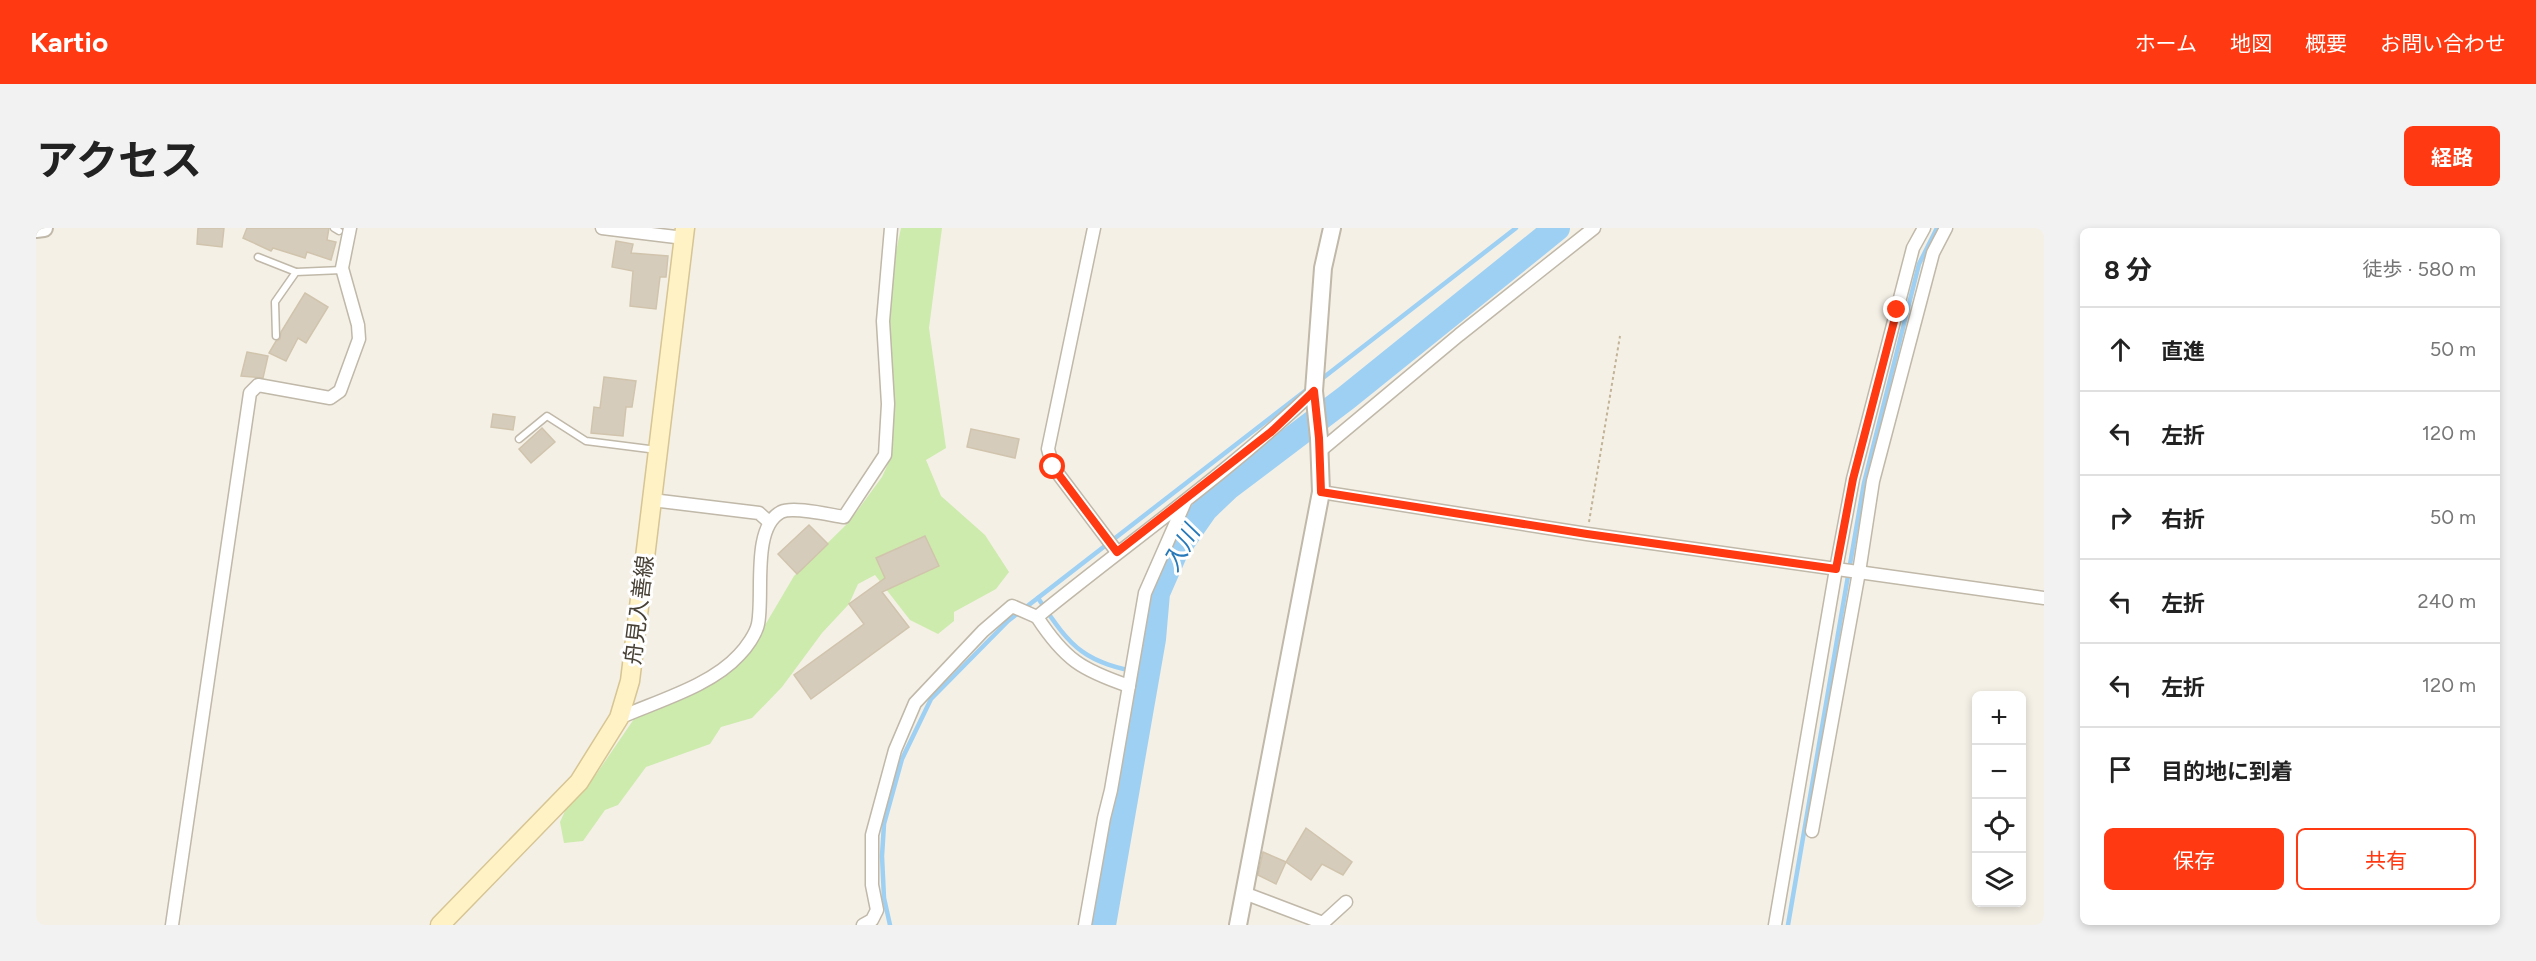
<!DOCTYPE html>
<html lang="ja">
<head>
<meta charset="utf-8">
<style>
	:root { --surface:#fff; --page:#f2f2f2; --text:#222; --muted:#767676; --line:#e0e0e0; --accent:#ff3912 }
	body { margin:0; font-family:Figtree,"Noto Sans JP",sans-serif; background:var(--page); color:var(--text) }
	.controls { position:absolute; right:18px; bottom:18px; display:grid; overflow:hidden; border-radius:9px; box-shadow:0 3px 9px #0003 }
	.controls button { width:54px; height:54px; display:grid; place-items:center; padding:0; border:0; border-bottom:2px solid var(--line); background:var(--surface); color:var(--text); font:30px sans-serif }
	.stop { position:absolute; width:18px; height:18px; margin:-14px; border:4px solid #ff3912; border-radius:50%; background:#fff }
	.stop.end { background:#ff3912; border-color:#fff; box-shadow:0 2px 6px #0008 }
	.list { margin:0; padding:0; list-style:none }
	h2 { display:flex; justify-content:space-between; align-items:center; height:78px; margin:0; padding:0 24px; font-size:26px }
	h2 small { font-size:20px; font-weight:400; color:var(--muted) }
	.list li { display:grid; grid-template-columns:39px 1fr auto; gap:18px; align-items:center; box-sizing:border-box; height:84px; padding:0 24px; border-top:2px solid var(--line) }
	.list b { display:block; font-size:22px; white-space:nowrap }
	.list em { font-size:20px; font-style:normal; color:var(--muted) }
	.actions { display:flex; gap:12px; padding:18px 24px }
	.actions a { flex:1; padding:14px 0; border:2px solid var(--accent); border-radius:9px; text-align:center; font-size:21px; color:var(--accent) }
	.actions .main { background:var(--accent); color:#fff }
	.icon { flex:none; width:33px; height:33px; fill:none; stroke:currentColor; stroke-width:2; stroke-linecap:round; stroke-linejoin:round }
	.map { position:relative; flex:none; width:2008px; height:697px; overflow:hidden; border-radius:9px }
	header { display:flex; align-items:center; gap:36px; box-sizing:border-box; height:84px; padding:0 30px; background:var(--accent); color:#fff }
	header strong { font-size:28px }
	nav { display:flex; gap:33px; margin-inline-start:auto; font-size:21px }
	.intro { display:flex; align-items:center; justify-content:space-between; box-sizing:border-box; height:144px; padding:0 36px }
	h1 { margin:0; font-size:42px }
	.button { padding:15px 27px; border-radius:9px; background:var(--accent); color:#fff; font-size:21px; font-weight:700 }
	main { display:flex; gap:36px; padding:0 36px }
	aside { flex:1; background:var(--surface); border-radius:9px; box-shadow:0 3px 9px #0003 }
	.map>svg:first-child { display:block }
	.green { fill:#cdebac }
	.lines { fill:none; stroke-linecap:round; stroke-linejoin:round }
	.stream { stroke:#9ed0f4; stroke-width:4.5 }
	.river { stroke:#9ed0f4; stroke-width:26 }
	.building { fill:#d6ccbb; stroke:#d1c4ad; stroke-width:1.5 }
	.service-casing { stroke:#c0b8a8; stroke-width:9 }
	.minor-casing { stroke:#c0b8a8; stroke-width:15 }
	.tertiary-casing { stroke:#c0b8a8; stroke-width:20 }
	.secondary-casing { stroke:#d7c593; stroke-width:21 }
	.path { stroke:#c3b498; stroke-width:2; stroke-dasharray:3 3; stroke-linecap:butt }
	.service { stroke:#fff; stroke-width:6 }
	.minor { stroke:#fff; stroke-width:12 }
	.tertiary { stroke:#fff; stroke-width:16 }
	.secondary { stroke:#fff2c5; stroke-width:18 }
	.route { stroke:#ff3912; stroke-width:8 }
	.labels { text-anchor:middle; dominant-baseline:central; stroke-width:6; stroke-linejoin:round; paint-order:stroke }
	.street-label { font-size:22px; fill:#474035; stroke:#fff }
	.water-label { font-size:24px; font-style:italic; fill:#2779b9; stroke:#fff }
</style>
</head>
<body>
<header>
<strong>Kartio</strong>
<nav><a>ホーム</a><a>地図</a><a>概要</a><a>お問い合わせ</a></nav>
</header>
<div class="intro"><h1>アクセス</h1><a class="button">経路</a></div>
<main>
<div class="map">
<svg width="2008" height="697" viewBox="0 0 2008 697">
	<rect width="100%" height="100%" fill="#f4f0e6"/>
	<path class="green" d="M865,0H906L893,100L910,220L890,232L905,268L949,307L973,344L960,361L918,384V393L902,406L874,392L839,347L822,356L813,376L786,405L746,459L716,490L685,499L674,516L610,539L582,577L569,582L547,613L528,615L524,594L530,581L561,545L600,488L687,450L712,426L758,348L813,294L846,249L856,227L857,169L854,91L858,33Z"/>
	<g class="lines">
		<g class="stream">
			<path d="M1283,153L1480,0"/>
			<path d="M1002,370C1037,423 1048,434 1111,446"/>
			<path d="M854,697L848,670L846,628L848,596L866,531L895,471L972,393L1269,163"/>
			<path d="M1752,697L1828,255L1883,36L1901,0"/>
		</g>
		<path class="river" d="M1067,697L1117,411L1121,365L1139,324L1169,281L1191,260L1310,170L1521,0"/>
	</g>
	<g class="building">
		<path d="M162,0H188L186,19L161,16Z"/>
		<path d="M211,0H293L291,12L300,14L295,32L271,24L269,30L237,20L235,23L207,10Z"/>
		<path d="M580,13L597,16L595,25L632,28L630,49H624L620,81L594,78L597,43L576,39Z"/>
		<path d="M269,65L292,79L270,115L262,110L250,133L233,125L240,113L244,111L245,104Z"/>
		<path d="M211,124L232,128L227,150L205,148Z"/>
		<path d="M568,149L600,153L596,179H590L587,208L555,205L558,179L564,180Z"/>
		<path d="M457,186L479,189L477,202L455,199Z"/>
		<path d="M506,200L519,214L495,235L483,221Z"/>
		<path d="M935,201L983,211L979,230L931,219Z"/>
		<path d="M773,297L792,316L761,346L742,326Z"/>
		<path d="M889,308L903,338L846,364L873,399L775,471L758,447L828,396L813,376L849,350L840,330Z"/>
		<path d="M1270,600L1316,634L1307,647L1286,636L1275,652L1250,634Z"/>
		<path d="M1227,624L1250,634L1240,656L1222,647Z"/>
	</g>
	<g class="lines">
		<g class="service-casing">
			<g id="service">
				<path d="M298,0L303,3"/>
				<path d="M222,29L260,44"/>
				<path d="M240,108L239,74L260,44L306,42"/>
				<path d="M483,211L511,188L550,213L621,222"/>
			</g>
		</g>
		<g class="minor-casing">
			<g id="minor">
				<path d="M566,0L648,10"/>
				<path d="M1058,0L1012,221L1017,239L1081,324"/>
				<path d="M1284,223L1423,107L1558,0"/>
				<path d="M1285,264L1551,306L2008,370"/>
				<path d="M616,272L723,285L733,294"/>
				<path d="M1001,389C1029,432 1046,442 1093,458"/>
				<path d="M583,490C621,473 675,458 703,427C710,420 720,406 722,396C728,367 715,300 745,284C757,278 794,287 808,289L849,227L852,176L847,93L855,0"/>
				<path d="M1776,603L1823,344L1837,253L1897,25L1910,0"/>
				<path d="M1208,665L1287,695L1310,674"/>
				<path d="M136,697L214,165L222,157L294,170L304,163L323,111L322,97L306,40L314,0"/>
				<path d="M827,697L836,692L841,682L836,657V607L859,522L879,475L947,403L976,378L1001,389C1093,314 1192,245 1278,163"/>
				<path d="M1049,697L1068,590L1075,562L1109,365L1149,274"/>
				<path d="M1739,697L1800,341L1817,251L1877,20L1888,0"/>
			</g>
		</g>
		<g class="tertiary-casing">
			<g id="tertiary">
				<path d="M0,1L8,0"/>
				<path d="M1202,697L1285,264L1283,210L1278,163L1287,40L1296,0"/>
			</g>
		</g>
		<g class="secondary-casing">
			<path id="secondary" d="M404,697L543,554L583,490L594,453L649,0"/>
		</g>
		<path class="path" d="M1553,294L1584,108"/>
		<use href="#service" class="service"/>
		<use href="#minor" class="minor"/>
		<use href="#tertiary" class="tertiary"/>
		<use href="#secondary" class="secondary"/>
	</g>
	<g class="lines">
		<path class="route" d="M1017,239L1081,324L1235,204L1278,163L1283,210L1285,264L1551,306L1800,341L1817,251L1861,82"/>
	</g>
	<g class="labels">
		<g class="street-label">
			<text transform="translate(603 382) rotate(-83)">舟見入善線</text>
		</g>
		<g class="water-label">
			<text transform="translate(1145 320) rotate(-60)">入川</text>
		</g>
	</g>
</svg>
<div class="controls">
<button>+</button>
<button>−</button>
<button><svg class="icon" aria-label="locate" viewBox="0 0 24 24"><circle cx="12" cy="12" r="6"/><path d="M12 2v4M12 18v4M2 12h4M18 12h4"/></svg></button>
<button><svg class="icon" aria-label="layers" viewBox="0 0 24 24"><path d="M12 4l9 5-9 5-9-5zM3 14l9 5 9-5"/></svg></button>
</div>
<div class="stop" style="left:1017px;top:239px"></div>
<div class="stop end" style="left:1861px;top:82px"></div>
</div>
<aside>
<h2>8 分<small>徒歩 · 580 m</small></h2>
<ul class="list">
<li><svg class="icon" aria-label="ahead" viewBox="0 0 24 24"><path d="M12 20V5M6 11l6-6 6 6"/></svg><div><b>直進</b></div><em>50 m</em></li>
<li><svg class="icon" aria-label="left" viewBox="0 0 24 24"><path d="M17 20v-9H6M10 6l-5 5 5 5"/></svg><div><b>左折</b></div><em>120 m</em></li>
<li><svg class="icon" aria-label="right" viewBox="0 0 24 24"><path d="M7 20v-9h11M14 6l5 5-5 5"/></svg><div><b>右折</b></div><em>50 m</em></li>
<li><svg class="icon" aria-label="left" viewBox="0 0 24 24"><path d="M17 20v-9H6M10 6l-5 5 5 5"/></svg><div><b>左折</b></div><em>240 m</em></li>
<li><svg class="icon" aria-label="left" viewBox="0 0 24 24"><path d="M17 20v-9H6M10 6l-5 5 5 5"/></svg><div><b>左折</b></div><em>120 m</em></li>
<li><svg class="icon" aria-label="arrive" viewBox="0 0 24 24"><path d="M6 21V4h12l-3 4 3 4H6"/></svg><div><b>目的地に到着</b></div></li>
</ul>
<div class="actions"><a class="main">保存</a><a>共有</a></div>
</aside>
</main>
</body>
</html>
